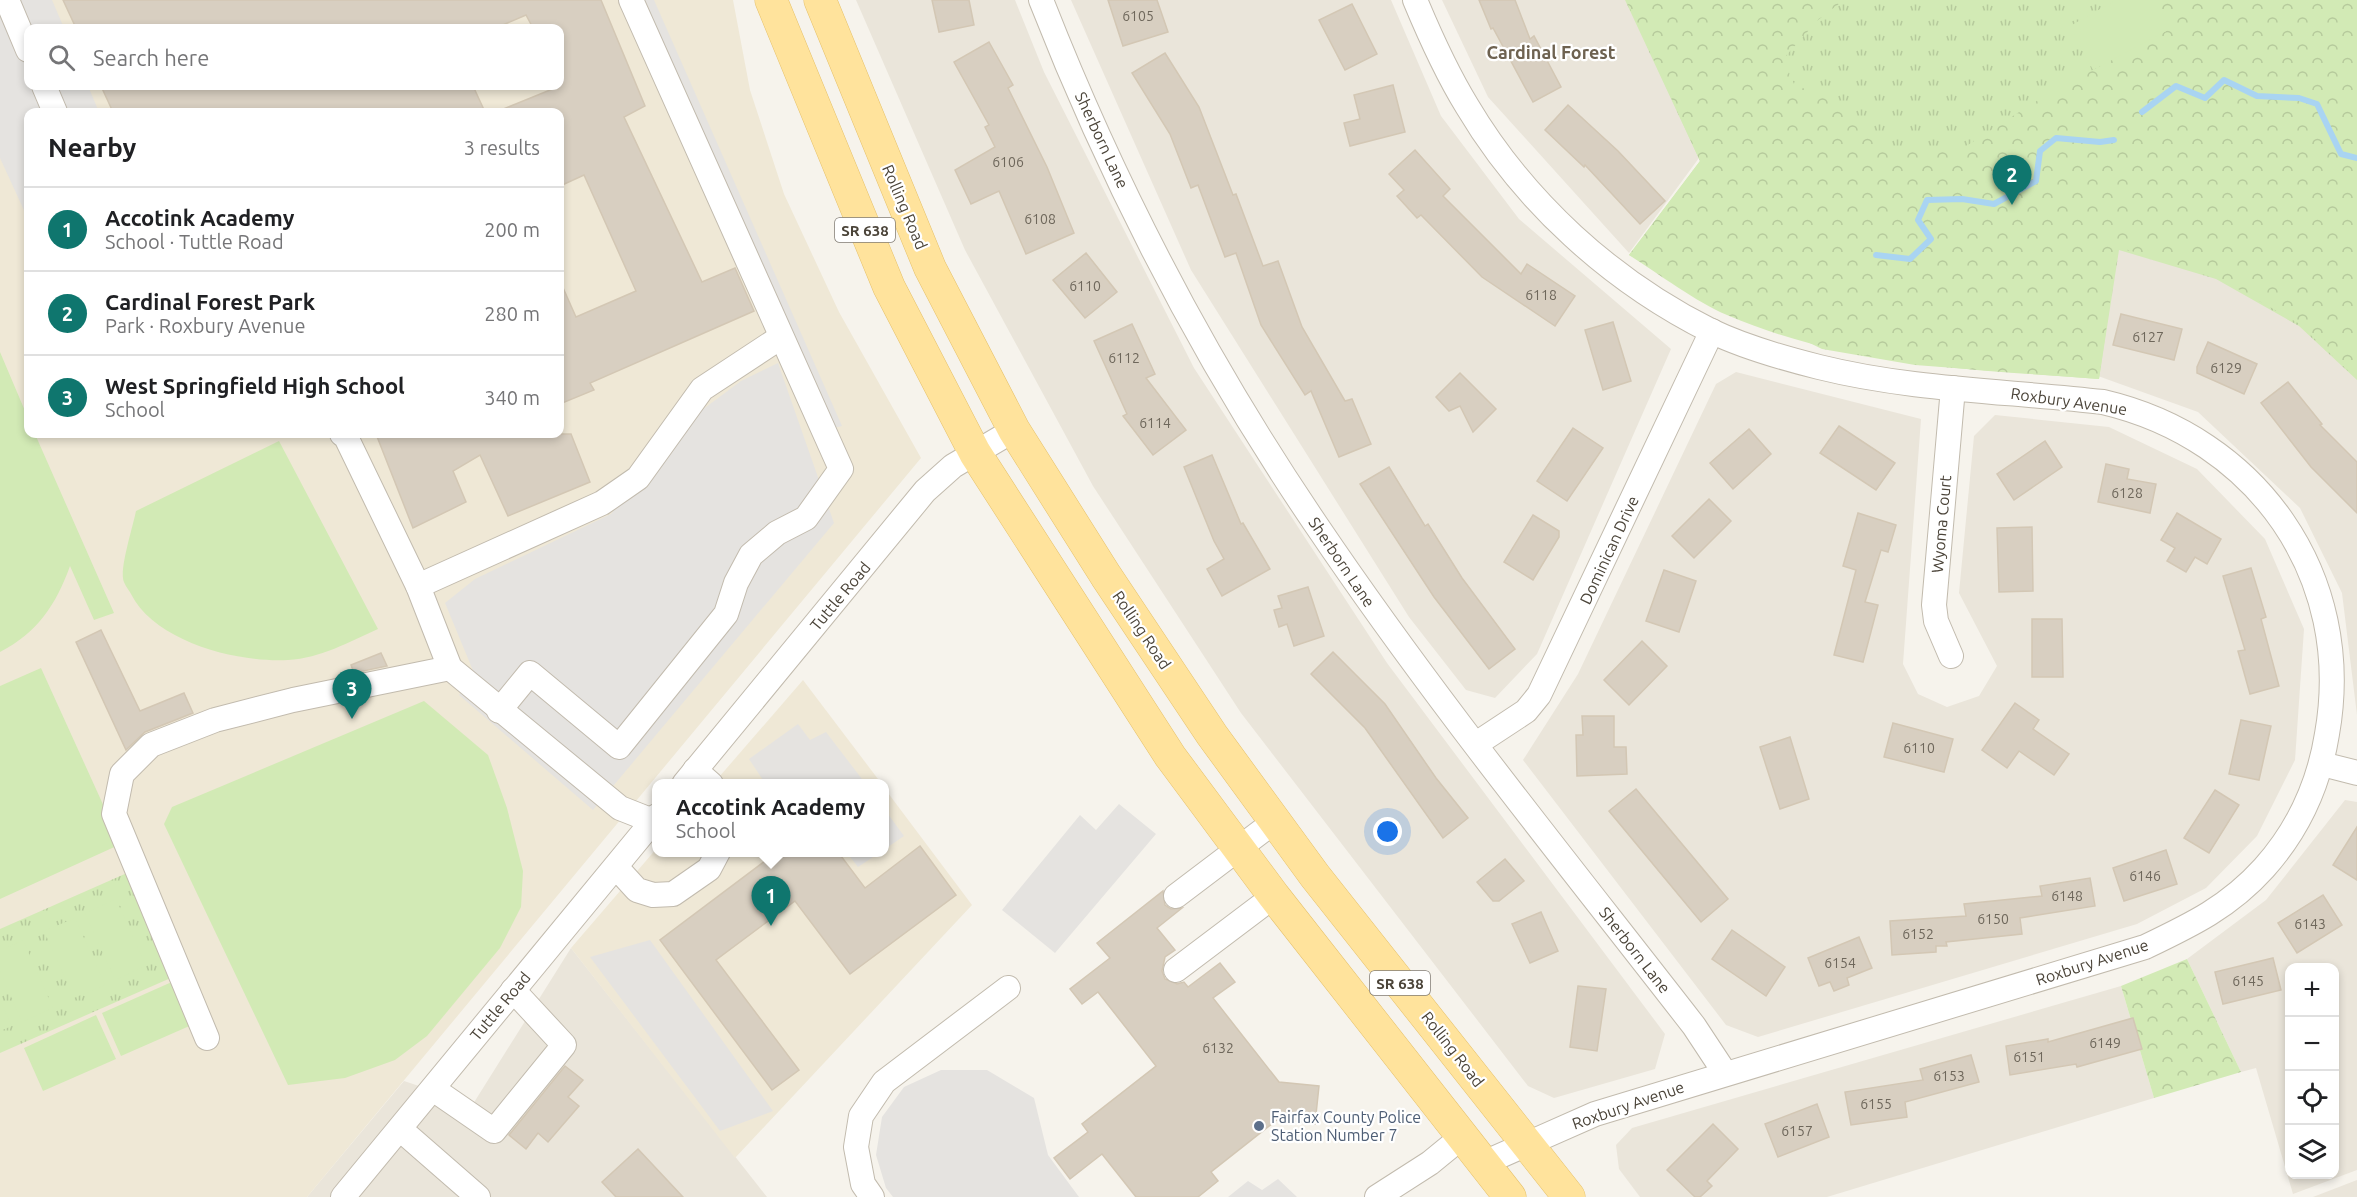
<!DOCTYPE html>
<html lang="en">
<head>
<meta charset="utf-8">
<style>
	:root { --surface:#fff; --page:#f6f6f6; --text:#202124; --muted:#757577; --line:#e0e0e0; --accent:#0f766e }
	body { margin:0; font-family:Ubuntu,sans-serif; background:var(--page); color:var(--text) }
	.controls { position:absolute; right:18px; bottom:18px; display:grid; overflow:hidden; border-radius:12px; box-shadow:0 3px 9px #0003 }
	.controls button { width:54px; height:54px; display:grid; place-items:center; padding:0; border:0; border-bottom:2px solid var(--line); background:var(--surface); color:var(--text); font:30px sans-serif }
	.you { position:absolute; left:1388px; top:832px; width:21px; height:21px; margin:-15px; border:4px solid #fff; border-radius:50%; background:#1a73e8; box-shadow:0 0 0 9px #1a73e833 }
	.badge { display:grid; place-items:center; width:39px; height:39px; border-radius:50%; background:var(--accent); color:#fff; font-size:20px; font-weight:700 }
	.pin { position:absolute; translate:-50% -50px; filter:drop-shadow(0 2px 3px #0008) }
	.pin::after { content:''; position:absolute; top:32px; width:21px; height:18px; background:inherit; clip-path:polygon(0 0,100% 0,50% 100%) }
	.popup { position:absolute; left:652px; top:779px; width:237px; height:78px; box-sizing:border-box; display:grid; place-content:center; border-radius:12px; background:var(--surface); filter:drop-shadow(0 2px 4px #0005); font-size:20px; white-space:nowrap; color:var(--muted) }
	.popup b { font-size:22px; color:var(--text) }
	.popup::after { content:''; position:absolute; left:50%; top:100%; margin-left:-12px; border:12px solid transparent; border-top-color:var(--surface) }
	.list { margin:0; padding:0; list-style:none }
	h2 { display:flex; justify-content:space-between; align-items:center; height:78px; margin:0; padding:0 24px; font-size:26px }
	h2 small { font-size:20px; font-weight:400; color:var(--muted) }
	.list li { display:grid; grid-template-columns:39px 1fr auto; gap:18px; align-items:center; box-sizing:border-box; height:84px; padding:0 24px; border-top:2px solid var(--line) }
	.list b { display:block; font-size:22px; white-space:nowrap }
	.list p { margin:0; font-size:20px; white-space:nowrap; color:var(--muted) }
	.list em { font-size:20px; font-style:normal; color:var(--muted) }
	.icon { flex:none; width:33px; height:33px; fill:none; stroke:currentColor; stroke-width:2; stroke-linecap:round; stroke-linejoin:round }
	.map { position:relative; flex:none; width:2357px; height:1197px; overflow:hidden }
	.search { position:absolute; background:var(--surface); box-shadow:0 3px 9px #0003; left:24px; top:24px; width:540px; height:66px; display:flex; align-items:center; gap:15px; box-sizing:border-box; padding:0 21px; border-radius:12px; color:var(--muted); font-size:22px }
	.panel { position:absolute; background:var(--surface); box-shadow:0 3px 9px #0003; left:24px; top:108px; width:540px; height:330px; border-radius:12px }
	.map>svg:first-child { display:block }
	.residential { fill:#eae5da; fill-rule:evenodd }
	.education { fill:#efe8d6; fill-rule:evenodd }
	.grass { fill:url(#grass-tufts) }
	.forest { fill:url(#forest-crowns) }
	.garden { fill:#d2eab5 }
	.parking { fill:#e5e3e0 }
	.lines { fill:none; stroke-linecap:round; stroke-linejoin:round }
	.stream { stroke:#a9d4f2; stroke-width:6 }
	.building { fill:#d8cfc1; stroke:#d3c7b4; stroke-width:1.5 }
	.minor-casing { stroke:#c2bbae; stroke-width:26 }
	.major-casing { stroke:#e6c16a; stroke-width:33 }
	.minor { stroke:#fff; stroke-width:24 }
	.major { stroke:#ffe39c; stroke-width:32 }
	.service-dot { fill:#5c6f8a; stroke:#fff; stroke-width:2 }
	.labels { text-anchor:middle; dominant-baseline:central; stroke-width:4.5; stroke-linejoin:round; paint-order:stroke }
	.number-label { font-size:14px; fill:#6e675b }
	.shield { fill:#fff; stroke:#817c74; stroke-width:1.5 }
	.shield-label { font-size:15px; font-weight:bold; fill:#4b4439 }
	.street-label { font-size:16px; fill:#4b4439; stroke:#fff }
	.service-label { font-size:16px; fill:#4e5e75; stroke:#fff; text-anchor:start }
	.neighbourhood-label { font-size:18px; font-weight:bold; fill:#6e6250; stroke:#fff }
</style>
</head>
<body>
<div class="map">
<svg width="2357" height="1197" viewBox="0 0 2357 1197">
	<defs>
		<pattern id="grass-tufts" width="24" height="20" patternUnits="userSpaceOnUse" patternTransform="scale(1.5)"><rect width="24" height="20" fill="#d2eab5"/><path d="M3 7l-1-3M5 7V3M7 7l1-3M15 17l-1-3M17 17v-4M19 17l1-3" fill="none" stroke="#b6ca9c"/></pattern>
		<pattern id="forest-crowns" width="20" height="18" patternUnits="userSpaceOnUse" patternTransform="scale(1.5)"><rect width="20" height="18" fill="#d2eab5"/><path d="M2 6a3 3 0 1 1 6 0M12 15a3 3 0 1 1 6 0" fill="none" stroke="#b6ca9c"/></pattern>
	</defs>
	<rect width="100%" height="100%" fill="#f6f3ec"/>
	<g class="residential">
		<path d="M856,0H1015L1044,72L1194,368L1387,663L1665,1034L1655,1069L1554,1098L1528,1086L1241,713L1093,486L965,250Z"/>
		<path d="M1071,0H1391L1441,116L1519,219L1671,349L1537,654L1495,698L1466,690L1409,617L1191,270Z"/>
		<path d="M1442,0H1626L1699,158L1629,253L1488,97Z"/>
		<path d="M2117,247L2215,276L2298,323L2357,378V715L2342,593L2300,508L2198,412L2098,376Z"/>
		<path d="M1736,372L1921,419L1903,664L1918,694L1947,707L1979,696L1997,666L1959,593L1974,436L1995,415L2109,427L2197,469L2265,539L2304,629L2295,760L2257,836L2206,888L2137,924L1758,1037L1726,1025L1523,760L1578,674L1716,384Z"/>
		<path d="M2345,800L2357,802V1170L2293,1194L2256,1068L2241,1072L2187,959L2266,900ZM2290,968H2334V1174H2290Z"/>
		<path d="M571,948L767,1197H307L404,1081L473,1104Z"/>
		<path d="M2121,986L2154,1098L1827,1197H1640L1619,1169L1616,1145L1632,1128Z"/>
		<path d="M2357,1180V1197H2313Z"/>
	</g>
	<g class="education">
		<path d="M0,0H733L750,90L784,194L839,312L921,458L307,1197H0ZM28,28H560V86H28ZM28,112H560V434H28Z"/>
		<path d="M803,680L881,783L713,784Z"/>
		<path d="M885,789L972,905L735,1158L571,948L657,848V852H885Z"/>
	</g>
	<g class="grass">
		<path d="M1625,0H2357V380L2299,326L2216,279L2119,250L2099,379L1915,365L1822,349L1629,255L1700,161Z"/>
		<path d="M127,873L173,977L0,1053V929Z"/>
	</g>
	<g class="forest">
		<path d="M1626,0H1844L1818,20L1783,59L1794,84L1827,99L1890,149L1957,152L2077,75L2093,70L2168,30L2150,0H2357V379L2298,323L2215,276L2118,247L2099,379C1969,369 1849,367 1727,315C1696,302 1659,274 1629,255L1700,161Z"/>
		<path d="M2187,959L2241,1072L2154,1098L2121,986Z"/>
	</g>
	<g class="garden">
		<path d="M2116,0H2150L2168,30L2093,70L2070,26Z"/>
		<path d="M0,352L28,418V434H35L114,613L94,620L70,566C56,605 37,633 0,652Z"/>
		<path d="M279,441L378,629C349,642 321,658 288,660C238,663 155,642 131,594C129,590 123,583 123,578C121,564 133,526 136,511Z"/>
		<path d="M41,668L121,844L0,899V686Z"/>
		<path d="M424,701L488,755L507,808L523,871L521,907L500,948L427,1036L395,1060L345,1078L288,1085L164,824L172,807Z"/>
		<path d="M116,899L146,966L115,980L85,913Z"/>
		<path d="M75,918L105,985L74,998L44,931Z"/>
		<path d="M23,940L53,1008L22,1022L0,971V951Z"/>
		<path d="M174,981L194,1024L121,1056L102,1013Z"/>
		<path d="M0,1001L12,1026L0,1031Z"/>
		<path d="M96,1015L116,1059L43,1091L24,1048Z"/>
	</g>
	<g class="parking">
		<path d="M0,0H52L64,28H28V86H88L99,112H28V219L0,158Z"/>
		<path d="M643,0H654L842,426L834,428Z"/>
		<path d="M778,363L834,523L593,810L459,695L474,673L445,603L475,579L611,514L698,413L741,381Z"/>
		<path d="M798,724L810,740L826,732L865,783H765L749,759Z"/>
		<path d="M1119,804L1156,834L1055,953L1002,910L1080,815L1096,830Z"/>
		<path d="M885,810L904,836L885,849Z"/>
		<path d="M847,853H879L858,867Z"/>
		<path d="M650,940L773,1111L720,1131L590,957Z"/>
		<path d="M941,1070H987L1034,1098L1048,1155L1079,1197H893L886,1188L876,1155L882,1117L904,1087Z"/>
		<path d="M1278,1179L1297,1197H1228L1248,1181L1262,1190Z"/>
	</g>
	<g class="lines">
		<g class="stream">
			<path d="M2142,112L2176,86L2205,98L2224,80L2257,96L2299,98L2317,104L2341,154L2357,158"/>
			<path d="M1876,255L1910,259L1931,239L1918,220L1927,200L1962,199L1994,204L2036,181L2040,151L2056,138L2100,142L2114,140"/>
		</g>
	</g>
	<g class="building">
		<path d="M63,0H601L645,106L624,117L702,282L735,268L754,311L590,383L594,390L560,404V281L576,317L636,291L584,175L560,186V112H496L560,86V28H533L526,15L496,28H76Z"/>
		<path d="M932,0H969L974,25L939,32Z"/>
		<path d="M1108,0H1157L1168,32L1123,46Z"/>
		<path d="M1479,0H1515L1530,39L1534,36L1561,87L1533,102L1493,28L1491,29Z"/>
		<path d="M1352,4L1377,54L1345,70L1319,20Z"/>
		<path d="M989,42L1013,85L1008,88L1047,167L1074,233L1026,254L999,191L971,204L955,170L995,147L985,127L989,125L954,62Z"/>
		<path d="M1165,53L1199,107L1233,195L1236,194L1263,266L1278,261L1302,327L1345,401L1352,399L1371,444L1339,457L1311,391L1305,395L1261,325L1236,253L1225,257L1198,185L1191,188L1170,134L1132,73Z"/>
		<path d="M1393,85L1405,132L1350,146L1344,123L1360,119L1354,95Z"/>
		<path d="M101,86H473L485,112H113Z"/>
		<path d="M1568,105L1618,151L1665,201L1640,224L1585,165L1584,167L1545,130Z"/>
		<path d="M1415,150L1450,189L1443,196L1521,274L1527,264L1575,296L1555,326L1482,277L1421,215L1417,218L1397,196L1404,190L1389,174Z"/>
		<path d="M1086,253L1117,292L1085,318L1053,280Z"/>
		<path d="M2121,314L2182,329L2174,360L2113,345Z"/>
		<path d="M1613,322L1631,381L1603,390L1585,330Z"/>
		<path d="M1132,324L1155,374L1146,378L1186,430L1153,455L1123,416L1127,414L1094,341Z"/>
		<path d="M2208,342L2257,364L2244,394L2197,373V367Z"/>
		<path d="M1460,373L1496,409L1473,432L1460,406L1449,411L1436,397Z"/>
		<path d="M2288,382L2322,424L2320,425L2357,462V513L2311,467L2261,403Z"/>
		<path d="M1839,426L1895,463L1876,490L1820,453Z"/>
		<path d="M1573,428L1603,448L1567,501L1537,481Z"/>
		<path d="M1749,429L1771,454L1733,489L1710,463Z"/>
		<path d="M376,434H571L590,482L508,516L480,455L453,471L466,502L413,528Z"/>
		<path d="M2045,441L2062,467L2014,500L1997,474Z"/>
		<path d="M1212,455L1241,524L1243,523L1270,569L1222,596L1207,569L1224,559L1214,541L1184,467Z"/>
		<path d="M2106,464L2129,469L2127,479L2156,484L2150,513L2098,502Z"/>
		<path d="M1389,467L1425,526L1428,524L1462,578L1515,649L1489,669L1434,597L1360,484Z"/>
		<path d="M1709,499L1731,521L1694,558L1672,536Z"/>
		<path d="M1858,513L1896,525L1888,552L1881,550L1865,602L1878,605L1863,662L1834,655L1856,570L1843,566Z"/>
		<path d="M2177,513L2221,539L2207,564L2195,557L2186,572L2167,561L2175,548L2161,540Z"/>
		<path d="M1533,515L1559,531V537L1533,580L1504,562Z"/>
		<path d="M2032,527L2033,591L1999,592L1997,528Z"/>
		<path d="M2251,568L2266,617L2261,619L2279,686L2250,694L2238,651L2245,650L2223,576Z"/>
		<path d="M1664,570L1696,581L1679,632L1646,621Z"/>
		<path d="M1308,587L1324,636L1294,646L1287,624L1279,627L1274,610L1282,608L1278,596Z"/>
		<path d="M2032,619H2062L2063,677H2032Z"/>
		<path d="M101,630L140,711L184,693L193,713L145,732L126,750L76,642Z"/>
		<path d="M1642,641L1667,666L1629,705L1604,680Z"/>
		<path d="M1333,652L1385,704L1436,778L1468,818L1443,838L1365,728L1311,674Z"/>
		<path d="M381,653L387,666L354,673L351,665Z"/>
		<path d="M2015,703L2039,720L2033,729L2069,754L2054,775L2019,751L2007,768L1982,750Z"/>
		<path d="M1582,716H1614V747H1626L1627,774L1577,776L1576,735H1583Z"/>
		<path d="M2241,720L2271,726L2259,780L2229,774Z"/>
		<path d="M1893,723L1953,739L1944,772L1884,757Z"/>
		<path d="M1790,737L1809,799L1780,809L1760,747Z"/>
		<path d="M1636,789L1728,899L1701,922L1609,811Z"/>
		<path d="M2215,790L2239,805L2209,853L2184,838Z"/>
		<path d="M2357,827V880L2333,865Z"/>
		<path d="M920,846L956,895L850,974L795,901L716,960L799,1070L772,1090L660,940L765,861L759,852H838L865,888Z"/>
		<path d="M2166,850L2177,884L2124,901L2113,868Z"/>
		<path d="M1505,859L1524,881L1499,901H1493L1477,882Z"/>
		<path d="M2090,878L2095,906L2020,918L2022,934L1946,942L1947,946H1936V952L1892,955L1890,921L1966,916L1964,904L2042,896L2040,886Z"/>
		<path d="M1163,891L1165,905L1171,909L1182,908L1157,928L1175,950L1165,957L1162,971L1165,979L1177,984L1184,982L1188,987L1220,963L1235,982L1213,998L1279,1082L1319,1086L1315,1124L1278,1119L1211,1172L1218,1181L1198,1197H1136L1102,1154L1070,1179L1054,1158L1088,1132L1082,1124L1156,1066L1098,992L1082,1004L1070,989L1110,958L1097,943Z"/>
		<path d="M2323,895L2342,925L2297,953L2278,923Z"/>
		<path d="M1541,912L1558,951L1530,963L1512,924Z"/>
		<path d="M1732,930L1785,967L1766,996L1712,959Z"/>
		<path d="M1859,937L1872,968L1847,978L1849,985L1834,991L1830,982L1819,986L1808,958Z"/>
		<path d="M2273,958L2281,990L2223,1004L2215,972Z"/>
		<path d="M1578,986L1606,989L1597,1051L1570,1047Z"/>
		<path d="M2133,1018L2142,1049L2077,1067L2076,1064L2010,1075L2006,1046L2048,1039V1042Z"/>
		<path d="M1971,1055L1979,1082L1905,1102L1907,1117L1851,1125L1845,1092L1923,1080L1920,1069Z"/>
		<path d="M565,1066L583,1080L568,1097L579,1106L548,1142L538,1133L526,1149L509,1135Z"/>
		<path d="M1817,1104L1829,1137L1778,1157L1765,1124Z"/>
		<path d="M1713,1124L1738,1149L1707,1181L1712,1186L1700,1197H1695L1667,1170Z"/>
		<path d="M638,1149L683,1197H616L602,1182Z"/>
	</g>
	<g class="lines">
		<g class="minor-casing">
			<g id="minor">
				<path d="M7,0L28,50"/>
				<path d="M1041,0C1113,184 1206,363 1317,526C1434,699 1566,861 1694,1026L1725,1073"/>
				<path d="M1415,0C1430,36 1446,72 1467,106C1524,202 1611,281 1711,331C1744,347 1783,358 1819,367C1911,390 2008,391 2103,402C2257,438 2355,576 2327,734C2319,784 2298,830 2264,868C2229,907 2191,925 2145,947L1595,1114L1484,1163"/>
				<path d="M44,86L55,112"/>
				<path d="M342,434L346,437L418,586L450,668L620,808L653,821"/>
				<path d="M418,586L602,503L638,478L702,389L781,337"/>
				<path d="M1951,656L1936,621L1934,605L1953,388"/>
				<path d="M499,711L530,673L619,747L726,614L736,583L751,555L777,533L806,518L841,469L631,0"/>
				<path d="M1476,744L1526,711L1539,695L1712,331"/>
				<path d="M2322,764L2357,773"/>
				<path d="M695,770L711,784"/>
				<path d="M684,784L925,491L953,466L1014,430"/>
				<path d="M616,867L637,890L653,895L673,894L709,869L718,852"/>
				<path d="M1176,896L1275,821"/>
				<path d="M1176,970L1274,896"/>
				<path d="M207,1038L114,814L122,774L151,745L215,720L293,700L450,668"/>
				<path d="M433,1089L494,1131L564,1045L513,990"/>
				<path d="M400,1129L478,1197"/>
				<path d="M343,1197L657,816"/>
				<path d="M872,1197L863,1184L856,1147L861,1116L884,1082L1008,988"/>
				<path d="M1377,1197L1430,1163L1463,1136"/>
			</g>
		</g>
		<g class="major-casing">
			<g id="major">
				<path d="M771,0L889,287L975,453L1170,756L1274,896L1510,1197"/>
				<path d="M820,0L930,268L1014,430L1106,576L1212,735L1315,876L1569,1197"/>
			</g>
		</g>
		<use href="#minor" class="minor"/>
		<use href="#major" class="major"/>
	</g>
	<circle class="service-dot" cx="1259" cy="1126" r="6"/>
	<g class="labels">
		<g class="number-label">
			<text x="1138" y="16">6105</text>
			<text x="1008" y="162">6106</text>
			<text x="1040" y="219">6108</text>
			<text x="1085" y="286">6110</text>
			<text x="1541" y="295">6118</text>
			<text x="2148" y="337">6127</text>
			<text x="1124" y="358">6112</text>
			<text x="2226" y="368">6129</text>
			<text x="1155" y="423">6114</text>
			<text x="2127" y="493">6128</text>
			<text x="1919" y="748">6110</text>
			<text x="2145" y="876">6146</text>
			<text x="2067" y="896">6148</text>
			<text x="1993" y="919">6150</text>
			<text x="2310" y="924">6143</text>
			<text x="1918" y="934">6152</text>
			<text x="1840" y="963">6154</text>
			<text x="2248" y="981">6145</text>
			<text x="2105" y="1043">6149</text>
			<text x="1218" y="1048">6132</text>
			<text x="2029" y="1057">6151</text>
			<text x="1949" y="1076">6153</text>
			<text x="1876" y="1104">6155</text>
			<text x="1797" y="1131">6157</text>
		</g>
		<g class="shield">
			<rect x="835" y="218" width="60" height="24" rx="4.5"/>
			<rect x="1370" y="971" width="60" height="24" rx="4.5"/>
		</g>
		<g class="shield-label">
			<text x="865" y="230">SR 638</text>
			<text x="1400" y="983">SR 638</text>
		</g>
		<g class="street-label">
			<text transform="translate(1102 140) rotate(65)">Sherborn Lane</text>
			<text transform="translate(905 207) rotate(67)">Rolling Road</text>
			<text transform="translate(2069 401) rotate(8)">Roxbury Avenue</text>
			<text transform="translate(1941 524) rotate(-85)">Wyoma Court</text>
			<text transform="translate(1609 550) rotate(-65)">Dominican Drive</text>
			<text transform="translate(1342 562) rotate(56)">Sherborn Lane</text>
			<text transform="translate(840 596) rotate(-50)">Tuttle Road</text>
			<text transform="translate(1142 630) rotate(56)">Rolling Road</text>
			<text transform="translate(1635 950) rotate(52)">Sherborn Lane</text>
			<text transform="translate(2092 962) rotate(-18)">Roxbury Avenue</text>
			<text transform="translate(500 1006) rotate(-50)">Tuttle Road</text>
			<text transform="translate(1453 1049) rotate(52)">Rolling Road</text>
			<text transform="translate(1628 1105) rotate(-19)">Roxbury Avenue</text>
		</g>
		<g class="service-label">
			<text x="1271" y="1117">Fairfax County Police<tspan x="1271" dy="18">Station Number 7</tspan></text>
		</g>
		<g class="neighbourhood-label">
			<text x="1551" y="52">Cardinal Forest</text>
		</g>
	</g>
</svg>
<div class="controls">
<button>+</button>
<button>−</button>
<button><svg class="icon" aria-label="locate" viewBox="0 0 24 24"><circle cx="12" cy="12" r="6"/><path d="M12 2v4M12 18v4M2 12h4M18 12h4"/></svg></button>
<button><svg class="icon" aria-label="layers" viewBox="0 0 24 24"><path d="M12 4l9 5-9 5-9-5zM3 14l9 5 9-5"/></svg></button>
</div>
<div class="you"></div>
<div class="pin badge" style="left:771px;top:926px">1</div>
<div class="popup"><b>Accotink Academy</b>School</div>
<div class="pin badge" style="left:2012px;top:205px">2</div>
<div class="pin badge" style="left:352px;top:719px">3</div>
<div class="search"><svg class="icon" aria-label="search" viewBox="0 0 24 24"><circle cx="10" cy="10" r="6"/><path d="M15 15l6 6"/></svg>Search here</div>
<section class="panel">
<h2>Nearby<small>3 results</small></h2>
<ul class="list">
<li><span class="badge">1</span><div><b>Accotink Academy</b><p>School · Tuttle Road</p></div><em>200 m</em></li>
<li><span class="badge">2</span><div><b>Cardinal Forest Park</b><p>Park · Roxbury Avenue</p></div><em>280 m</em></li>
<li><span class="badge">3</span><div><b>West Springfield High School</b><p>School</p></div><em>340 m</em></li>
</ul>
</section>
</div>
</body>
</html>
